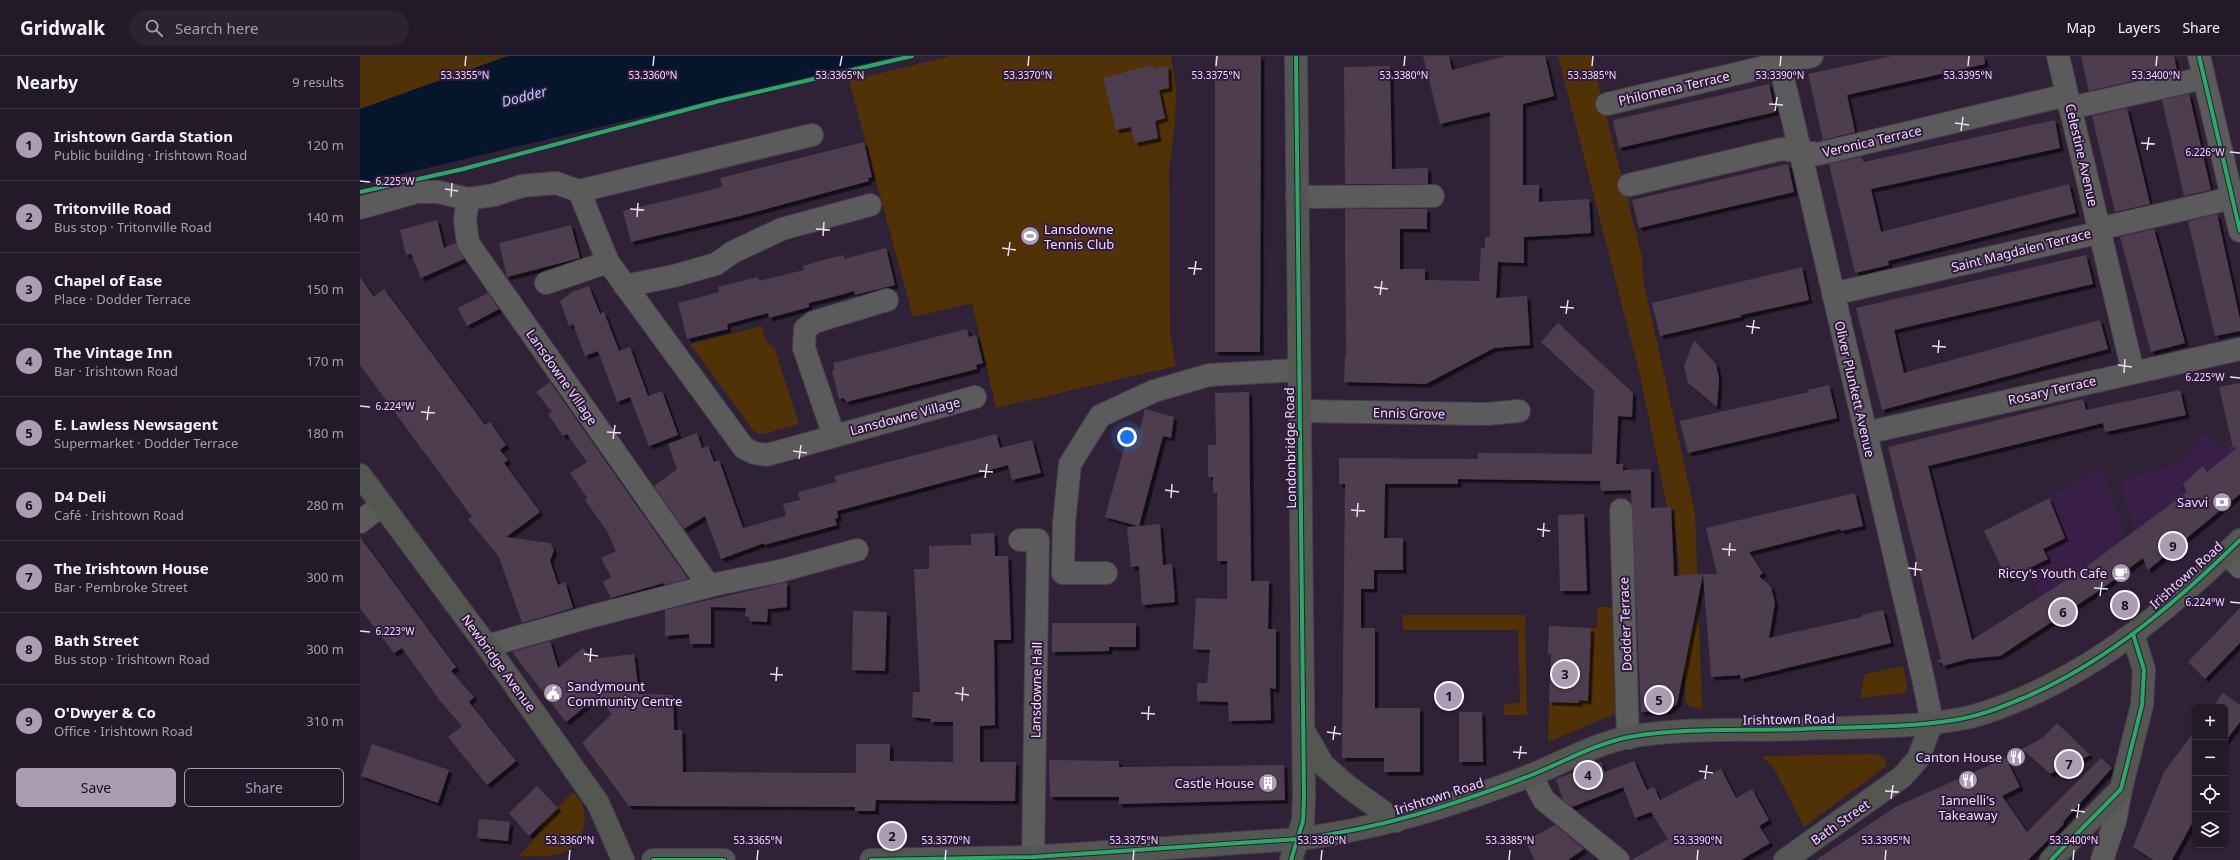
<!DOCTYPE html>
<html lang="en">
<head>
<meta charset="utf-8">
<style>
	:root { --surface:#231a29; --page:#2b2331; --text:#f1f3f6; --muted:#a3a1a8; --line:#403846; --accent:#aa9cb2 }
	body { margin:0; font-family:"Noto Sans",sans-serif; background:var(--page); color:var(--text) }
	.controls { position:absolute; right:12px; bottom:12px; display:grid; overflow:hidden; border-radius:6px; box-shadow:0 1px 3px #0004 }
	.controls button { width:36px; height:36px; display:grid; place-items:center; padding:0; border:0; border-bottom:1px solid var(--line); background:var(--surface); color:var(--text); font:20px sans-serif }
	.you { position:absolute; left:767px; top:381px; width:14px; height:14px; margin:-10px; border:3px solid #fff; border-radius:50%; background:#1a73e8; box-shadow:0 0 0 6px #1a73e833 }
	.badge { display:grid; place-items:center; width:26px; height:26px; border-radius:50%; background:var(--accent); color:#111; font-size:13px; font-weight:700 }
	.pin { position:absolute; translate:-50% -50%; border:2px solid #fff; box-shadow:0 1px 4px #0006 }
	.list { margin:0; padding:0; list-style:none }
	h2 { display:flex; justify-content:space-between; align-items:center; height:52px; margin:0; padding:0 16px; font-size:17px }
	h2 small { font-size:13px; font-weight:400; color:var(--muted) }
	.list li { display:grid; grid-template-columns:26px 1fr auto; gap:12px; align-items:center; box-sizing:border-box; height:72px; padding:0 16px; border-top:1px solid var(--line) }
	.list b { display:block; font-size:15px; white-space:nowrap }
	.list p { margin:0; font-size:13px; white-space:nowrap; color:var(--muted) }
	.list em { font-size:13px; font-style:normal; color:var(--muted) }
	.actions { display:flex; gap:8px; padding:12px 16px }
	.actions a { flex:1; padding:9px 0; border:1px solid var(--accent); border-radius:6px; text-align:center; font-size:14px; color:var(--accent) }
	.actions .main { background:var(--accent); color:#111 }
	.icon { flex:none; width:22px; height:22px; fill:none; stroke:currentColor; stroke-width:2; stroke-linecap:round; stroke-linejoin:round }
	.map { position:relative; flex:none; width:1880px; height:804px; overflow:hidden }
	header { display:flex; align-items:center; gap:24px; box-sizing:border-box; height:56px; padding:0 20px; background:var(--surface); border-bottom:1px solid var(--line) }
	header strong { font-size:19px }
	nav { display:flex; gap:22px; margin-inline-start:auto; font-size:14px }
	.search { width:280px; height:36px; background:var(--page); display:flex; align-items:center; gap:10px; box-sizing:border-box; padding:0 14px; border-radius:22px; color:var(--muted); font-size:15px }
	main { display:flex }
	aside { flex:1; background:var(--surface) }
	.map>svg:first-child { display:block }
	.built { fill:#391f47 }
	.green { fill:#513207 }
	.water { fill:#05162c }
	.building { fill:#4d3e50; filter:url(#shadow) }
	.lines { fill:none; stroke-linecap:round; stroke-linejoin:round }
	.street-casing { stroke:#493e50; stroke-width:24 }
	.secondary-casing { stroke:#493e50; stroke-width:24 }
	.street { stroke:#5c5b5c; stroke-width:22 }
	.secondary { stroke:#545652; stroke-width:22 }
	.cycleway-casing { stroke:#321a3f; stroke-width:6 }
	.cycleway { stroke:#26ab63; stroke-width:4 }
	.ticks { fill:none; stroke:#ecddf5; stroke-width:1.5 }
	.labels { text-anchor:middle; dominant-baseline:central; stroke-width:4; stroke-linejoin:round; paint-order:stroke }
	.street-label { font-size:13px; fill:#ecddf5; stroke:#321a3f }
	.poi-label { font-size:13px; fill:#ecddf5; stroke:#321a3f; text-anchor:end }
	.water-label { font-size:14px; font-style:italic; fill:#acd1fb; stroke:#321a3f }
	.ticks-label { font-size:10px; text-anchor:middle; fill:#ecddf5; stroke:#321a3f; stroke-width:4; stroke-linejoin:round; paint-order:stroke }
</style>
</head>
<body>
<header>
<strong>Gridwalk</strong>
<div class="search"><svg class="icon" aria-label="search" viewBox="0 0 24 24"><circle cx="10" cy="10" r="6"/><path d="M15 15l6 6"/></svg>Search here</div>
<nav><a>Map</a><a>Layers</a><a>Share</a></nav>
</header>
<main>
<aside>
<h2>Nearby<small>9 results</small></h2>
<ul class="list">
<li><span class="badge">1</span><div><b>Irishtown Garda Station</b><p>Public building · Irishtown Road</p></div><em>120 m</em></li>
<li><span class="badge">2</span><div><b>Tritonville Road</b><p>Bus stop · Tritonville Road</p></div><em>140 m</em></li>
<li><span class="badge">3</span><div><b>Chapel of Ease</b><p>Place · Dodder Terrace</p></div><em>150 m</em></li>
<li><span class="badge">4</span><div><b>The Vintage Inn</b><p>Bar · Irishtown Road</p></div><em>170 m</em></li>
<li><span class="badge">5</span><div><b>E. Lawless Newsagent</b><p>Supermarket · Dodder Terrace</p></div><em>180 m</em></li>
<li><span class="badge">6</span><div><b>D4 Deli</b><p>Café · Irishtown Road</p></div><em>280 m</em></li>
<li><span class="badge">7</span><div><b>The Irishtown House</b><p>Bar · Pembroke Street</p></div><em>300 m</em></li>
<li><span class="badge">8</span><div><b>Bath Street</b><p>Bus stop · Irishtown Road</p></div><em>300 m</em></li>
<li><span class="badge">9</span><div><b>O'Dwyer &amp; Co</b><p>Office · Irishtown Road</p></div><em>310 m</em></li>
</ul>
<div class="actions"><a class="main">Save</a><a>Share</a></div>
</aside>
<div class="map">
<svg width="1880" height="804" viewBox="0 0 1880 804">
	<defs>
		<filter id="shadow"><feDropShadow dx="3.5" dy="3.5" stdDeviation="0" flood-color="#0009"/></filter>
	</defs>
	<rect width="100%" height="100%" fill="#2f2237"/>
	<g class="built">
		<path d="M1844,377L1860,392L1880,385V438L1779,492L1773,463L1759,425L1822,407Z"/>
		<path d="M1742,413L1774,509L1692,566L1645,465L1689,442L1733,416Z"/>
	</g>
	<g class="green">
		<path d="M0,0H148L0,53Z"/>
		<path d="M591,0H811L816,33L815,67L809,114L810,278L816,310L636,352L612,247L553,261L489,25Z"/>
		<path d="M1198,0H1231L1282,201L1283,224L1335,456L1342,653L1330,651L1326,645L1318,497L1312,451H1307L1280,319Z"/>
		<path d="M402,270L405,284L414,291L439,368L403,378L397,377L393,374L330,288Z"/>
		<path d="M1237,551H1252L1255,658L1188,686L1189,646L1219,647V644L1230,645L1231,631H1220L1229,605L1231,572H1237Z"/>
		<path d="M1043,559H1165L1167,659H1144V648L1160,647L1158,574H1043Z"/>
		<path d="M1543,610L1547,629L1545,637L1500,642L1505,618Z"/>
		<path d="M1517,698L1526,702V710L1444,771L1415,714L1402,700Z"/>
		<path d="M213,736C216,739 220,744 222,748C230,770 219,794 196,799C184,801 171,800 159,800L183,773L180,769Z"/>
	</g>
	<path class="water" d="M148,0H537L0,128V53Z"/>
	<g class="building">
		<path d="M855,0H901L900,296H855Z"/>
		<path d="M1063,0H1089L1092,14L1146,0H1185L1194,40L1163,48V129H1179V146L1229,143L1231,177L1164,181V207L1138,206L1136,242L1167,240L1170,289L1134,292L1066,328L984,326L985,300H986L985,153H1067V173H1040V213H1065V224L1119,225L1121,192H1125V181H1130V56L1080,68Z"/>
		<path d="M1532,0H1624L1625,8L1487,39L1495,76L1463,84L1448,18Z"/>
		<path d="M1721,0H1814L1817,15L1729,35Z"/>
		<path d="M793,9L794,13L808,10L809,32L799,34L805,62L795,65L798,82L775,87L771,71L756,74L743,22Z"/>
		<path d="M1030,10L1032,113L1068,112V128H985L984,11Z"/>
		<path d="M1409,28L1415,56L1259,92L1253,64Z"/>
		<path d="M1829,38L1851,134L1824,140L1802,44Z"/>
		<path d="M1767,52L1790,148L1755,156L1732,60Z"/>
		<path d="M1695,64L1700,92L1511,133L1521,176L1709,128L1716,157L1528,205L1529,209L1495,217L1469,108L1501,101L1504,106Z"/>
		<path d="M504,86L512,121L508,122L509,125L380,160L271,186L263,155L359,132L362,130L360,122Z"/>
		<path d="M1428,108L1434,136L1279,172L1272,144Z"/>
		<path d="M1857,158L1880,263V275L1855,280L1828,165Z"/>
		<path d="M77,164L84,192L95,187L104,203L61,222L51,198L46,199L40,174Z"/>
		<path d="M211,169L220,202L147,221L139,187Z"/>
		<path d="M1794,173L1825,287L1791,296L1760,181Z"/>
		<path d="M526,192L535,229L495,239L494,235L473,241L449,247V251L409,262L408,257L367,268L368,273L327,283L318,247L359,236L358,231L398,221L399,225L444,214L443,210L463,204L484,199V203Z"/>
		<path d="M1726,199L1733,228L1534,274L1544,317L1740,264L1748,293L1522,354L1496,252Z"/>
		<path d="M1442,211L1449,244L1381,259V261L1300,280L1292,247Z"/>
		<path d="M0,221L14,241L24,233L125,369L130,366L146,389L140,394L148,404L144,407L180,456L146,481L190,487L194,494L190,505L198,529L205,526L213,552L162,567L139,501L108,463L112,461L0,309Z"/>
		<path d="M229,230L240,258L244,256L259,295L270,291L288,340L302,335L318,379L289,390L270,341L257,346L238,295L225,300L213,268L209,270L200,245L212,236Z"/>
		<path d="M128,237L139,253L107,270L98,252Z"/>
		<path d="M1198,267L1273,337L1272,361L1258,360L1256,408H1263V414L1291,413V452L1311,451L1314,520L1343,518L1317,648L1308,655L1281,656L1271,434L1241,435L1240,425L1098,423V428H1025L1024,482H1043V514H1014V533H1001V572H1015V652H1060V716H1024V702H982L985,428H979V402L1118,403V397L1232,398L1234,335L1181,286Z"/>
		<path d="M607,273L609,281L616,279L623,307L616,309L617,313L486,346L484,342L479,343L472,315L475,314L473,307Z"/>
		<path d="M1334,284L1356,308L1359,322L1357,351L1328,327L1324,310Z"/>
		<path d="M190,326L322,514L328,523L304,529V527L251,542L243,526L251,521L241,502L256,495L247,475L225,444L227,442L210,417L227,406L207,378L203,380L188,358L192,356L176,336Z"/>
		<path d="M1880,327V438L1788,514L1783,502L1743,532L1640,600L1608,603L1583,610L1582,606H1576L1581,603L1528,391L1723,343L1726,354L1820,334L1826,359L1745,376L1743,367L1568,410L1612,584L1722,514L1827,436L1823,428L1843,410L1847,416L1878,391L1873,392L1859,331Z"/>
		<path d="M1469,329L1477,362L1328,397L1320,365L1449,336L1448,334Z"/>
		<path d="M889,336L891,525H909L908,573H916V633L910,632L911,664L869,665L868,646L837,645V627H847L850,594L833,593L836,542L867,543V505H857V437H853V421H848V389H856L855,337Z"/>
		<path d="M785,353L814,361L811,382L803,380L779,470L800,468L803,509L812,508L815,546L782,549L779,510L771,511L767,471L778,470L745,461L770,371L780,373Z"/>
		<path d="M337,377L342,392L348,390L354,406L359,404L383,472L426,460L423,448L440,444L438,436L476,426L475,420L636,378L640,392L672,384L681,417L652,424L648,409L477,455L478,462L475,463L477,469L404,489V487L361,503L345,460L324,473L294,430L317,413L308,388Z"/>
		<path d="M1495,437L1503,470L1481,475L1480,473L1389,496L1403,517L1399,520L1411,531L1415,547L1409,582L1502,561V559L1523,554L1531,587L1381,623L1380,619L1351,621L1343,518H1357L1346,472Z"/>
		<path d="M1689,442L1705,482L1683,493L1688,503L1647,523L1624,475Z"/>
		<path d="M1224,458L1227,535H1200L1198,459Z"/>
		<path d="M634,477L635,500H648L651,584H634L635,669L620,670V706H656L655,745L516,744L515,755H495V751L269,750L222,687L252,658L237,641L206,666L152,596L190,585L198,612L223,592L232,603L274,598L279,638L313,639L314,674H322L323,716L496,717V688H530V705L593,706V666H570L571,663L552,661L553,636H560L554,513H569V490L611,489V478Z"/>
		<path d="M0,481L96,611L91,615L114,641L109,646L156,705L127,729L88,681L102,670L80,645L42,592L34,597L0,552Z"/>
		<path d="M427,526V551L408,553L407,566L389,565V561L385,560L386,552L351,551V588H330L329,578L305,580V554Z"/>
		<path d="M1880,552V587L1845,623L1828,606Z"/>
		<path d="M493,555L527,556L525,615L492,614Z"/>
		<path d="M692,567H776V591H749V595L692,596Z"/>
		<path d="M1189,570L1231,572L1228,645L1219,644V647L1189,646L1191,598H1188Z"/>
		<path d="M1863,637L1880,649V666L1865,686V651H1853Z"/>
		<path d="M1099,656H1122L1123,706H1099Z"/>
		<path d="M1697,667L1730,699L1690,718L1662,693L1684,681Z"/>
		<path d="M1835,675V762L1812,804H1793L1773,791L1804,716Z"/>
		<path d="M12,688L89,714L78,747L1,720Z"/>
		<path d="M1646,702L1660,731L1642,740L1667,776L1741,702L1752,712L1703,766L1704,768L1668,804H1456L1537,750Z"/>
		<path d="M689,704L759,705V711L924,709L925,744L759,748V741H690Z"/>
		<path d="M1274,705L1287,734L1294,731L1300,744L1361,713L1376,742L1392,733L1409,764L1399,770L1410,787L1381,804H1271L1308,783L1291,756L1275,762L1263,731L1212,751L1203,744L1196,723L1241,706L1245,716Z"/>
		<path d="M177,730L198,752L169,780L149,757Z"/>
		<path d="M119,763L150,766L148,785L117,782Z"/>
		<path d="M1195,769L1224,793L1208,804H1175L1165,785Z"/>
	</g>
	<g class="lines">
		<g class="street-casing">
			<g id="street">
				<path d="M1418,0L1563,622L1572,666"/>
				<path d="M1698,0L1773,316"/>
				<path d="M1839,0L1880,175"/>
				<path d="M1247,48L1452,0"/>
				<path d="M1710,52L1844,22"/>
				<path d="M1269,129L1422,93L1458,98L1707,39"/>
				<path d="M219,135L452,79"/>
				<path d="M937,141L1073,140"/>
				<path d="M108,143L105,164L108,187L349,530"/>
				<path d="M0,152L57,136H78L108,143L134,139L162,130L196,127L219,135L248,206L384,392L394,397L407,399L615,341"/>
				<path d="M186,227L248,206"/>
				<path d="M265,230L314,220L356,208L373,196L422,173L510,149"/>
				<path d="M1473,238L1728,179L1751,170L1872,142"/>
				<path d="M940,355L1127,358L1159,355"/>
				<path d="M1505,377L1880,293"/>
				<path d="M474,380L444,292L445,273L454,266L527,244"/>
				<path d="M1261,454L1268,682"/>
				<path d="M0,466L22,449"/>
				<path d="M660,484H678L673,801"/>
				<path d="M1866,497L1880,511"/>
				<path d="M746,517H703L704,467L710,408L740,360L794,335L849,319L939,314"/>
				<path d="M127,590L229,561L357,528L420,515L497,494"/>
				<path d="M1171,719L1184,744L1258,804"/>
				<path d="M1742,804L1755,765L1761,733"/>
			</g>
		</g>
		<g class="secondary-casing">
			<g id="secondary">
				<path d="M0,419L127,590L238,747L263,804"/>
				<path d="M945,677L963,709L990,732L1036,765"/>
				<path d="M293,804H364"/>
				<path d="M511,804L673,801L939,783C1019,773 1094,749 1169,720C1202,707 1234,688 1269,681C1326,671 1385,675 1442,673C1493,671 1545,672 1595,664C1621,660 1644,650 1668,640C1749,604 1817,546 1880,484"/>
				<path d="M931,804L943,765L944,743L936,0"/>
				<path d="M1425,804L1542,721L1558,703L1572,666"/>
				<path d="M1691,804L1761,733L1782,649L1784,614L1773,578"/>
			</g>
		</g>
		<use href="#street" class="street"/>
		<use href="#secondary" class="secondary"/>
		<g class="cycleway-casing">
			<g id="cycleway">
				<path d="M1839,0L1880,175"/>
				<path d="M0,136L103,113L359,45L552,0"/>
				<path d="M293,804H364"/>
				<path d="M511,804L673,801L939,783C1019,773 1094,749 1169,720C1202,707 1234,688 1269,681C1326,671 1385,675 1442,673C1493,671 1545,672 1595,664C1621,660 1644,650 1668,640C1749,604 1817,546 1880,484"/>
				<path d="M931,804L943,765L944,743L936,0"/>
				<path d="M1691,804L1761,733L1782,649L1784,614L1773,578"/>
			</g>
		</g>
		<use href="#cycleway" class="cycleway"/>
	</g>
	<path class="ticks" d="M105,10L106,0M293,10L294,0M480,10L482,0M668,10L669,0M856,10L857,0M1044,10L1045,0M1232,10L1233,0M1420,10L1421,0M1608,10L1609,0M1796,10L1797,0M1409,48L1423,49M1415,55L1417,41M1595,67L1609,69M1601,75L1603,61M1781,87L1795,88M1787,94L1789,81M1870,96L1880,97M0,125L10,126M85,133L98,135M91,141L92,127M270,153L284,154M277,161L278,147M456,173L470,174M463,180L464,166M642,192L656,194M648,200L650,186M828,212L842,213M834,219L836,205M1014,231L1028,233M1020,239L1022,225M1200,251L1214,252M1206,258L1208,244M1386,270L1400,272M1392,278L1394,264M1572,290L1586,291M1578,297L1579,284M1758,309L1772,311M1764,317L1765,303M1870,321L1880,322M0,350L10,351M61,356L75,357M67,364L69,350M247,376L261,377M253,383L255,369M433,395L447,397M439,403L441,389M619,415L633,416M625,422L627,408M805,434L819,436M811,442L812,428M991,454L1005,455M997,461L998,447M1177,473L1190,475M1183,481L1184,467M1362,493L1376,494M1369,500L1370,487M1548,512L1562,514M1555,520L1556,506M1734,532L1748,533M1740,540L1742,526M1870,546L1880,547M0,575L10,576M224,598L238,600M230,606L231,592M410,618L423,619M416,625L417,611M595,637L609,639M602,645L603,631M781,657L795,658M788,664L789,650M967,676L981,678M973,684L975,670M1153,696L1167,697M1159,703L1161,690M1339,715L1353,717M1345,723L1347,709M1525,735L1539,736M1531,743L1533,729M1711,754L1725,756M1717,762L1719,748M209,804L210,794M397,804L398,794M585,804L586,794M773,804L774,794M961,804L962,794M1149,804L1150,794M1337,804L1338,794M1525,804L1526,794M1713,804L1714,794"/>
	<defs>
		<g id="stadium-disc" transform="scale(1)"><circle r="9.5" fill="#aa9cb2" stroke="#321a3f"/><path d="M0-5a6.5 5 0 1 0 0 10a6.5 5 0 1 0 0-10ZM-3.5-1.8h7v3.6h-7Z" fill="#fff"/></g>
		<g id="bank-disc" transform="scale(1)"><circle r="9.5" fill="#aa9cb2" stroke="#321a3f"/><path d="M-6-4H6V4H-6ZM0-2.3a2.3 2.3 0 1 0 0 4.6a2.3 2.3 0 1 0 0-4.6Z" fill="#fff"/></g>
		<g id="cafe-disc" transform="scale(1)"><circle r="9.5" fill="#aa9cb2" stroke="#321a3f"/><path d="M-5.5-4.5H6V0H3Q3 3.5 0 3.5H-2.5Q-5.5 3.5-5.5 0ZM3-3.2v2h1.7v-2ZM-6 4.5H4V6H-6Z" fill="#fff"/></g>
		<g id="civic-disc" transform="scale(1)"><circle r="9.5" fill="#aa9cb2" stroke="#321a3f"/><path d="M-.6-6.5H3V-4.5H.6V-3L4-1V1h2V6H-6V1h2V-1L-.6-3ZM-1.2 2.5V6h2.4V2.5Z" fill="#fff"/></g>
		<g id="restaurant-disc" transform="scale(1)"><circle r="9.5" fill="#aa9cb2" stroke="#321a3f"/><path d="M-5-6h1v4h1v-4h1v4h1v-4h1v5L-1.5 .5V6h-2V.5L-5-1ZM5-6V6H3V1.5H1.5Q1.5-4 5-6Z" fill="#fff"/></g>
		<g id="building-disc" transform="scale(1)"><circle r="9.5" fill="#aa9cb2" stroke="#321a3f"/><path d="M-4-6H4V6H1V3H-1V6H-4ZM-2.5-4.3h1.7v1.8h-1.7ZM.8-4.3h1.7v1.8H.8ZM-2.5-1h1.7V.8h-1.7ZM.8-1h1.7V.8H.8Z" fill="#fff"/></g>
	</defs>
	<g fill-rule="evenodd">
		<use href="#stadium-disc" x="670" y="180"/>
		<use href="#bank-disc" x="1862" y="446"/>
		<use href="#cafe-disc" x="1761" y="517"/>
		<use href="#civic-disc" x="193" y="637"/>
		<use href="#restaurant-disc" x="1656" y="701"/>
		<use href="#restaurant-disc" x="1608" y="724"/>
		<use href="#building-disc" x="908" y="727"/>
	</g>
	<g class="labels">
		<g class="street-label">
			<text transform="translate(1314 32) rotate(-13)">Philomena Terrace</text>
			<text transform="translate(1512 85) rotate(-13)">Veronica Terrace</text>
			<text transform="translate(1722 99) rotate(77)">Celestine Avenue</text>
			<text transform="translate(1661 194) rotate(-14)">Saint Magdalen Terrace</text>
			<text transform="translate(202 321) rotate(55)">Lansdowne Village</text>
			<text transform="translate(1495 333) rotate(77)">Oliver Plunkett Avenue</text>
			<text transform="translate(1692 334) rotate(-13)">Rosary Terrace</text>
			<text transform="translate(1049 357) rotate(1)">Ennis Grove</text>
			<text transform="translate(545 360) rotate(-15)">Lansdowne Village</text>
			<text transform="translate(930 392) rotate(-91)">Londonbridge Road</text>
			<text transform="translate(1826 519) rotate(-42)">Irishtown Road</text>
			<text transform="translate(1265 568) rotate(-92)">Dodder Terrace</text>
			<text transform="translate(139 607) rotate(54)">Newbridge Avenue</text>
			<text transform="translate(676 634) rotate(-89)">Lansdowne Hall</text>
			<text transform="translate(1429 663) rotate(-1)">Irishtown Road</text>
			<text transform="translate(1079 740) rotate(-18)">Irishtown Road</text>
			<text transform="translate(1480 766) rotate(-35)">Bath Street</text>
		</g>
		<g class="poi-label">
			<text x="684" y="173" text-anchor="start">Lansdowne<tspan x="684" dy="15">Tennis Club</tspan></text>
			<text x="1848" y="446">Savvi</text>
			<text x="1747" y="517">Riccy's Youth Cafe</text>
			<text x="207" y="630" text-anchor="start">Sandymount<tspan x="207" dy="15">Community Centre</tspan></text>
			<text x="1642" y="701">Canton House</text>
			<text x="894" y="727">Castle House</text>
			<text x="1608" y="744" text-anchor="middle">Iannelli's<tspan x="1608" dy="15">Takeaway</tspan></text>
		</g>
		<g class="water-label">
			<text transform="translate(164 40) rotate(-14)">Dodder</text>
		</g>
	</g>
	<g class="ticks-label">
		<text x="105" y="23">53.3355°N</text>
		<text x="293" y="23">53.3360°N</text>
		<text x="480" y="23">53.3365°N</text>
		<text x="668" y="23">53.3370°N</text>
		<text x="856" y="23">53.3375°N</text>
		<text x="1044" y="23">53.3380°N</text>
		<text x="1232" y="23">53.3385°N</text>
		<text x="1420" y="23">53.3390°N</text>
		<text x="1608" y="23">53.3395°N</text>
		<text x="1796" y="23">53.3400°N</text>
		<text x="1845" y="100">6.226°W</text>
		<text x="35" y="129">6.225°W</text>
		<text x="1845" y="325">6.225°W</text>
		<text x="35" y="354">6.224°W</text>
		<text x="1845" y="550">6.224°W</text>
		<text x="35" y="579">6.223°W</text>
		<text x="210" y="788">53.3360°N</text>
		<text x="398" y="788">53.3365°N</text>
		<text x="586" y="788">53.3370°N</text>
		<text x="774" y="788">53.3375°N</text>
		<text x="962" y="788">53.3380°N</text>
		<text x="1150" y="788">53.3385°N</text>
		<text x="1338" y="788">53.3390°N</text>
		<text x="1526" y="788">53.3395°N</text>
		<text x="1714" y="788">53.3400°N</text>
	</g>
</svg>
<div class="controls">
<button>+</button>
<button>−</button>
<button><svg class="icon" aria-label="locate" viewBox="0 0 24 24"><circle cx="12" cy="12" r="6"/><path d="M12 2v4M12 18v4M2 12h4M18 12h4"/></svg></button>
<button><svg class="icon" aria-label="layers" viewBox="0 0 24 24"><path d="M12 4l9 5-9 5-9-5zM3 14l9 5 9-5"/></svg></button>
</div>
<div class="you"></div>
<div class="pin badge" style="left:1089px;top:640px">1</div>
<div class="pin badge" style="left:532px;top:780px">2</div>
<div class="pin badge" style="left:1205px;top:618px">3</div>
<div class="pin badge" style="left:1228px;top:719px">4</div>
<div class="pin badge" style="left:1299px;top:644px">5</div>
<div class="pin badge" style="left:1703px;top:556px">6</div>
<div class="pin badge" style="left:1709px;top:708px">7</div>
<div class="pin badge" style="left:1765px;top:549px">8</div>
<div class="pin badge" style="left:1813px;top:490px">9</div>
</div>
</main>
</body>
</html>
